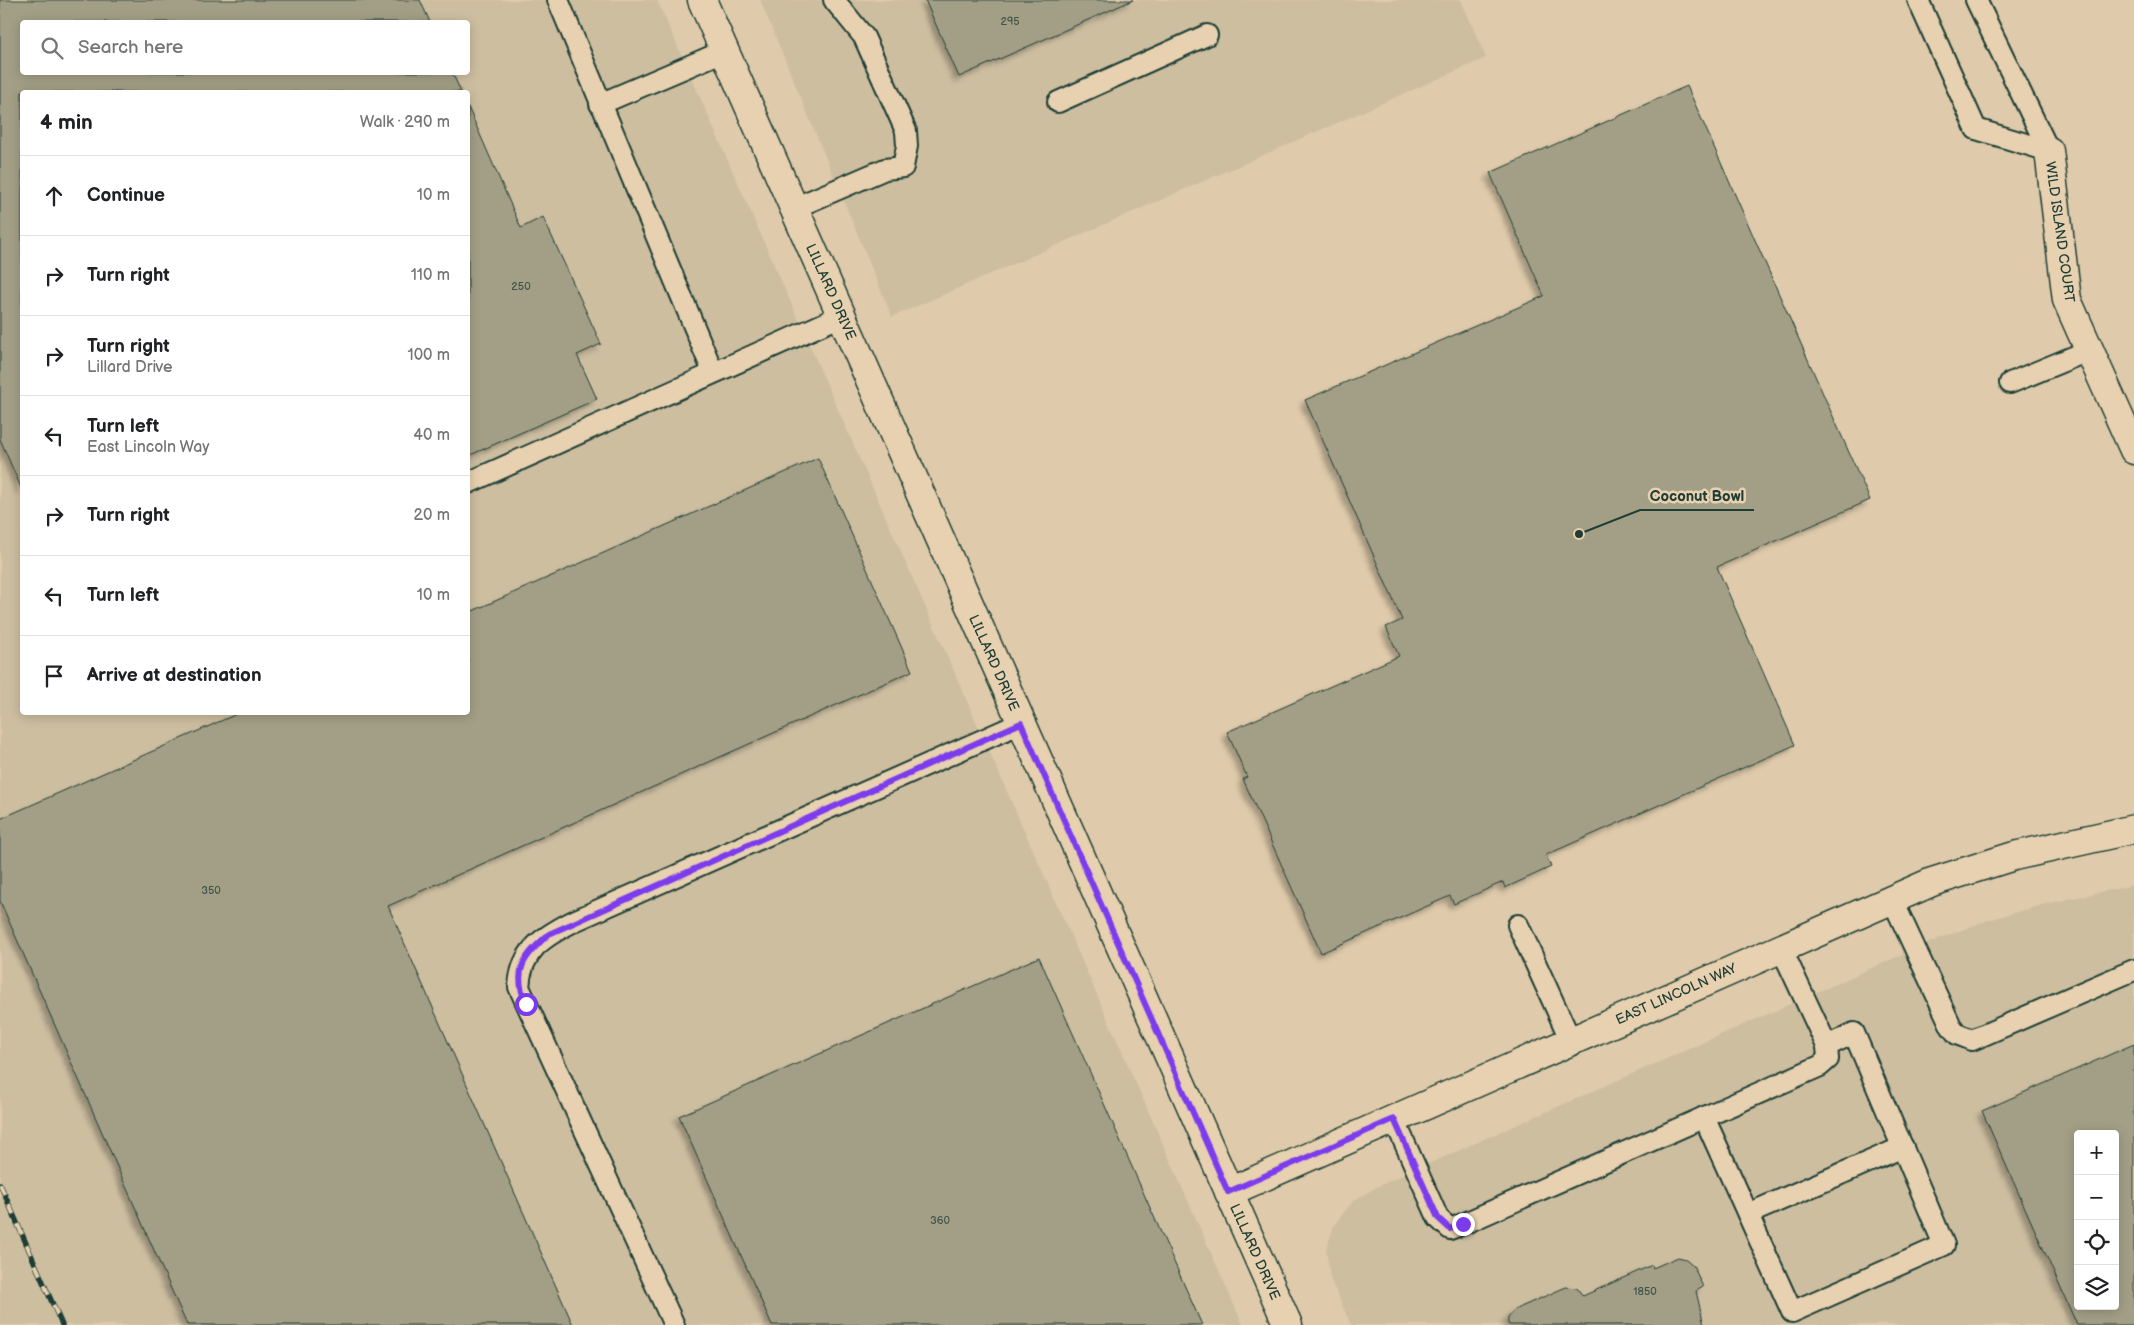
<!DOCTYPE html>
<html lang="en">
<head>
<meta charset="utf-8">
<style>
	:root { --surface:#fff; --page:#f6f6f6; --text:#202124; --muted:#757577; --line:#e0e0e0 }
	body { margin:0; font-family:"Balsamiq Sans",sans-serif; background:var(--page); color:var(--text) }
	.controls { position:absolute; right:15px; bottom:15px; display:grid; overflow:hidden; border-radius:5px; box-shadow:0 2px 12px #0003 }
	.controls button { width:45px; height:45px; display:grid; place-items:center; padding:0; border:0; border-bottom:1px solid var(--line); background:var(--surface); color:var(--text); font:25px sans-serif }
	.stop { position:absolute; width:15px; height:15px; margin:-11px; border:4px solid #7c3aed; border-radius:50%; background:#fff }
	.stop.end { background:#7c3aed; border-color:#fff; box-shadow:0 1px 5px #0008 }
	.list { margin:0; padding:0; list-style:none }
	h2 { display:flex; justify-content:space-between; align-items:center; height:65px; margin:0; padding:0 20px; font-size:21px }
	h2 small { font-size:16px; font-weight:400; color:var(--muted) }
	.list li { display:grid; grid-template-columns:32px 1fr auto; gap:15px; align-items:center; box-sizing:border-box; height:80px; padding:0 20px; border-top:1px solid var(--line) }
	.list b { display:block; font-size:19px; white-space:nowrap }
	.list p { margin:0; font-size:16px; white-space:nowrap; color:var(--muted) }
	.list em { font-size:16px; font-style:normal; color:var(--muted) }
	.icon { flex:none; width:28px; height:28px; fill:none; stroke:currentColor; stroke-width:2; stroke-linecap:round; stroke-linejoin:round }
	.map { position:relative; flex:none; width:2134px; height:1325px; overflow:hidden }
	.search { position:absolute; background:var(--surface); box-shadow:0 2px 12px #0003; left:20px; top:20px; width:450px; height:55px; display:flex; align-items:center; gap:12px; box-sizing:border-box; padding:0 18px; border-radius:5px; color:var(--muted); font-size:19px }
	.panel { position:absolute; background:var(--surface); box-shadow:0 2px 12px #0003; left:20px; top:90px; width:450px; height:625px; border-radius:5px }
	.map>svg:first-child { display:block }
	.built { fill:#cdbea0; fill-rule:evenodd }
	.building { fill:#a39f86; stroke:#1f3d34; fill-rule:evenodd; filter:url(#shadow) }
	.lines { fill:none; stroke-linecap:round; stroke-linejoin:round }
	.service-casing { stroke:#1f3d34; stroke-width:24 }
	.minor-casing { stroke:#1f3d34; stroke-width:31 }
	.tertiary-casing { stroke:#1f3d34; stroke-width:31 }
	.service { stroke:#e7d1b0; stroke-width:20 }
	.minor { stroke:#e7d1b0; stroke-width:28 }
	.tertiary { stroke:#e7d1b0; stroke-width:28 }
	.rail-casing { stroke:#1f3d34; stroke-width:5.5 }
	.rail { stroke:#e7d1b0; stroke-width:4; stroke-dasharray:11; stroke-linecap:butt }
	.route { stroke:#7c3aed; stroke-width:6 }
	.labels { text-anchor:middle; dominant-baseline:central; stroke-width:5; stroke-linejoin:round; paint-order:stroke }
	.number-label { font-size:11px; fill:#405648 }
	.street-label { font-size:14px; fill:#1f3d34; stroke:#e7d1b0 }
	.leader { fill:none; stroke:#1f3d34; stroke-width:2 }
	.callout-dot { fill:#1f3d34; stroke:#e7d1b0; stroke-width:2 }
	.callout-label { font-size:15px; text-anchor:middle; font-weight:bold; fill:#1f3d34; stroke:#e7d1b0; stroke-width:5; stroke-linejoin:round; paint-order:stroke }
</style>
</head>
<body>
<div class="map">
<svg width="2134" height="1325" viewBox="0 0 2134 1325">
	<defs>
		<filter id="shadow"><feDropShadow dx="-4.5" dy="4.5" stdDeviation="2.5" flood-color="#0004"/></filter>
	</defs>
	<rect width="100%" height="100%" fill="#dfcbab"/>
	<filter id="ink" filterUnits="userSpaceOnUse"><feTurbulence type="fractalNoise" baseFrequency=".02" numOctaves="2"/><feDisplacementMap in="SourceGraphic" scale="10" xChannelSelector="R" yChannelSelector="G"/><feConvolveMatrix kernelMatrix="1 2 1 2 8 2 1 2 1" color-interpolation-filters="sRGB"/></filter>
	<g filter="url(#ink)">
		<g class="built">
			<path d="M0,0H657L1243,1325H0ZM22,22H468V72H22ZM22,92H468V712H22Z"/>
			<path d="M760,0H1461L1486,58L892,317Z"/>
			<path d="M2134,885V1325H1351L1330,1278L1326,1250L1334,1225L1353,1201L1378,1186L1933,941L1988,920L2045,904ZM2078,1134H2115V1306H2078Z"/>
		</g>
		<g class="building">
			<path d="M0,0H420L430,22H22V72H452L461,92H22V490L0,439Z"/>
			<path d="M925,0H1133L959,77Z"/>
			<path d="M1687,86L1870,500L1717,567L1795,745L1546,855L1551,867L1505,888L1503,882L1454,904L1450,896L1321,953L1243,779L1247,777L1227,732L1399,656L1386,627L1402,620L1305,400L1544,296L1490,173Z"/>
			<path d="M468,107L521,228L543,217L601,344L577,355L597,399L468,456Z"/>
			<path d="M818,458L912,671L388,906L573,1325H187L0,901V819L241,712H468V613Z"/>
			<path d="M1039,957L1202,1325H772L679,1116Z"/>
			<path d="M2134,1044V1325H2077L1982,1111ZM2078,1134H2115V1306H2078Z"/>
			<path d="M1678,1257L1686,1259L1693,1265L1703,1287L1696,1291L1704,1325H1509L1508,1323V1317L1514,1310L1566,1287L1577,1288L1583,1296L1652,1265L1653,1268Z"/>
		</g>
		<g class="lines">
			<g class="service-casing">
				<g id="service">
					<path d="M558,0L713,372"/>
					<path d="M1918,0L1976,129L2049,151"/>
					<path d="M1976,0L2049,151"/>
					<path d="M1058,102L1207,35"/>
					<path d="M600,104L724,51"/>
					<path d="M794,208L885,169L903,167L907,146L906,131L864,37L834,0"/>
					<path d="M2010,383L2090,350"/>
					<path d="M468,483L841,316"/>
					<path d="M1892,899L1951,1026L1957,1034L1972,1040L2134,970"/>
					<path d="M1518,925L1571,1041"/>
					<path d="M1704,1117L1792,1312L1944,1245L1854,1033L1827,1046"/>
					<path d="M1394,1119L1438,1218L1450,1229L1463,1224L1820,1066L1828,1059L1827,1046L1781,948"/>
					<path d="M1748,1214L1903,1147"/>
					<path d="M674,1325L519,987C521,950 543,937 574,921L1021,723"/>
				</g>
			</g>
			<g class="minor-casing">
				<path id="minor" d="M2049,151L2067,300L2134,450"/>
			</g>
			<g class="tertiary-casing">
				<g id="tertiary">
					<path d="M702,0L1288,1325"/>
					<path d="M1229,1192L1932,882L2014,856L2134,829"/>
				</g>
			</g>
			<use href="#service" class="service"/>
			<use href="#minor" class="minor"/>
			<use href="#tertiary" class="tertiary"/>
			<g class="rail-casing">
				<path id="rail" d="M0,1184L62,1325"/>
			</g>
			<use href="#rail" class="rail"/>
		</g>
	</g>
	<g class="lines" filter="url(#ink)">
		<path class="route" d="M526,1004C512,970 524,956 549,934L1021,723L1228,1192L1394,1119L1438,1218L1450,1229L1463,1224"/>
	</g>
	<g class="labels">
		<g class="number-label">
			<text x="1010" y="21">295</text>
			<text x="521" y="286">250</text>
			<text x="211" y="890">350</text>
			<text x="940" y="1220">360</text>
			<text x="1645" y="1291">1850</text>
		</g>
		<g class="street-label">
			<text transform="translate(2060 232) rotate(82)">WILD ISLAND COURT</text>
			<text transform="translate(831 292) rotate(66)">LILLARD DRIVE</text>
			<text transform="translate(994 663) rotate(66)">LILLARD DRIVE</text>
			<text transform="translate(1676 994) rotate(-24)">EAST LINCOLN WAY</text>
			<text transform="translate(1255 1252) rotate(66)">LILLARD DRIVE</text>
		</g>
	</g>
	<path class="leader" d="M1579 534L1640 510H1754"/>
	<circle class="callout-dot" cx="1579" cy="534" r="5"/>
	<g class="callout-label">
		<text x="1697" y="501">Coconut Bowl</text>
	</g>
</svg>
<div class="controls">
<button>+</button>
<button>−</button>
<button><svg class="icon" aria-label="locate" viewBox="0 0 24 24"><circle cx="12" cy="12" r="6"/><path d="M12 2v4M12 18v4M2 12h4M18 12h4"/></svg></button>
<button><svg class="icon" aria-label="layers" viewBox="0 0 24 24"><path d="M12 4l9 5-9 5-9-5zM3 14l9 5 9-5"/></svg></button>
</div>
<div class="stop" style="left:526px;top:1004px"></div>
<div class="stop end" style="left:1463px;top:1224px"></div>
<div class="search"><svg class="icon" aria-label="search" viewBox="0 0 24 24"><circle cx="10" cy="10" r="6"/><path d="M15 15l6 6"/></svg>Search here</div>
<section class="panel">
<h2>4 min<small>Walk · 290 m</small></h2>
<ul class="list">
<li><svg class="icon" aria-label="ahead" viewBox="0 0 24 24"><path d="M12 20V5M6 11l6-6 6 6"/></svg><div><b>Continue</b></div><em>10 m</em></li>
<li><svg class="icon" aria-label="right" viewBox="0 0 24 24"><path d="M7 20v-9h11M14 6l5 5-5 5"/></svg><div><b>Turn right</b></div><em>110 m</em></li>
<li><svg class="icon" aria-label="right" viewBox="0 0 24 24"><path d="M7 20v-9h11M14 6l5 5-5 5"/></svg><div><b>Turn right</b><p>Lillard Drive</p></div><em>100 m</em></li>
<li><svg class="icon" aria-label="left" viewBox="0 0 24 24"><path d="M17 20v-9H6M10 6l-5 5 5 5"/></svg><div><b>Turn left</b><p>East Lincoln Way</p></div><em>40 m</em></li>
<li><svg class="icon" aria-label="right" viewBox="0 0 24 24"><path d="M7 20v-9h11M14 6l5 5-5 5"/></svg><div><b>Turn right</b></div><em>20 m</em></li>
<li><svg class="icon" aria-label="left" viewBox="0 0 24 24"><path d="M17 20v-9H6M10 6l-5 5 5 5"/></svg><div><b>Turn left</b></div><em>10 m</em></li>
<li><svg class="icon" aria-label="arrive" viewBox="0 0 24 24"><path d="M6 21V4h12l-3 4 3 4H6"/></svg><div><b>Arrive at destination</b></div></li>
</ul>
</section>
</div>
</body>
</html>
